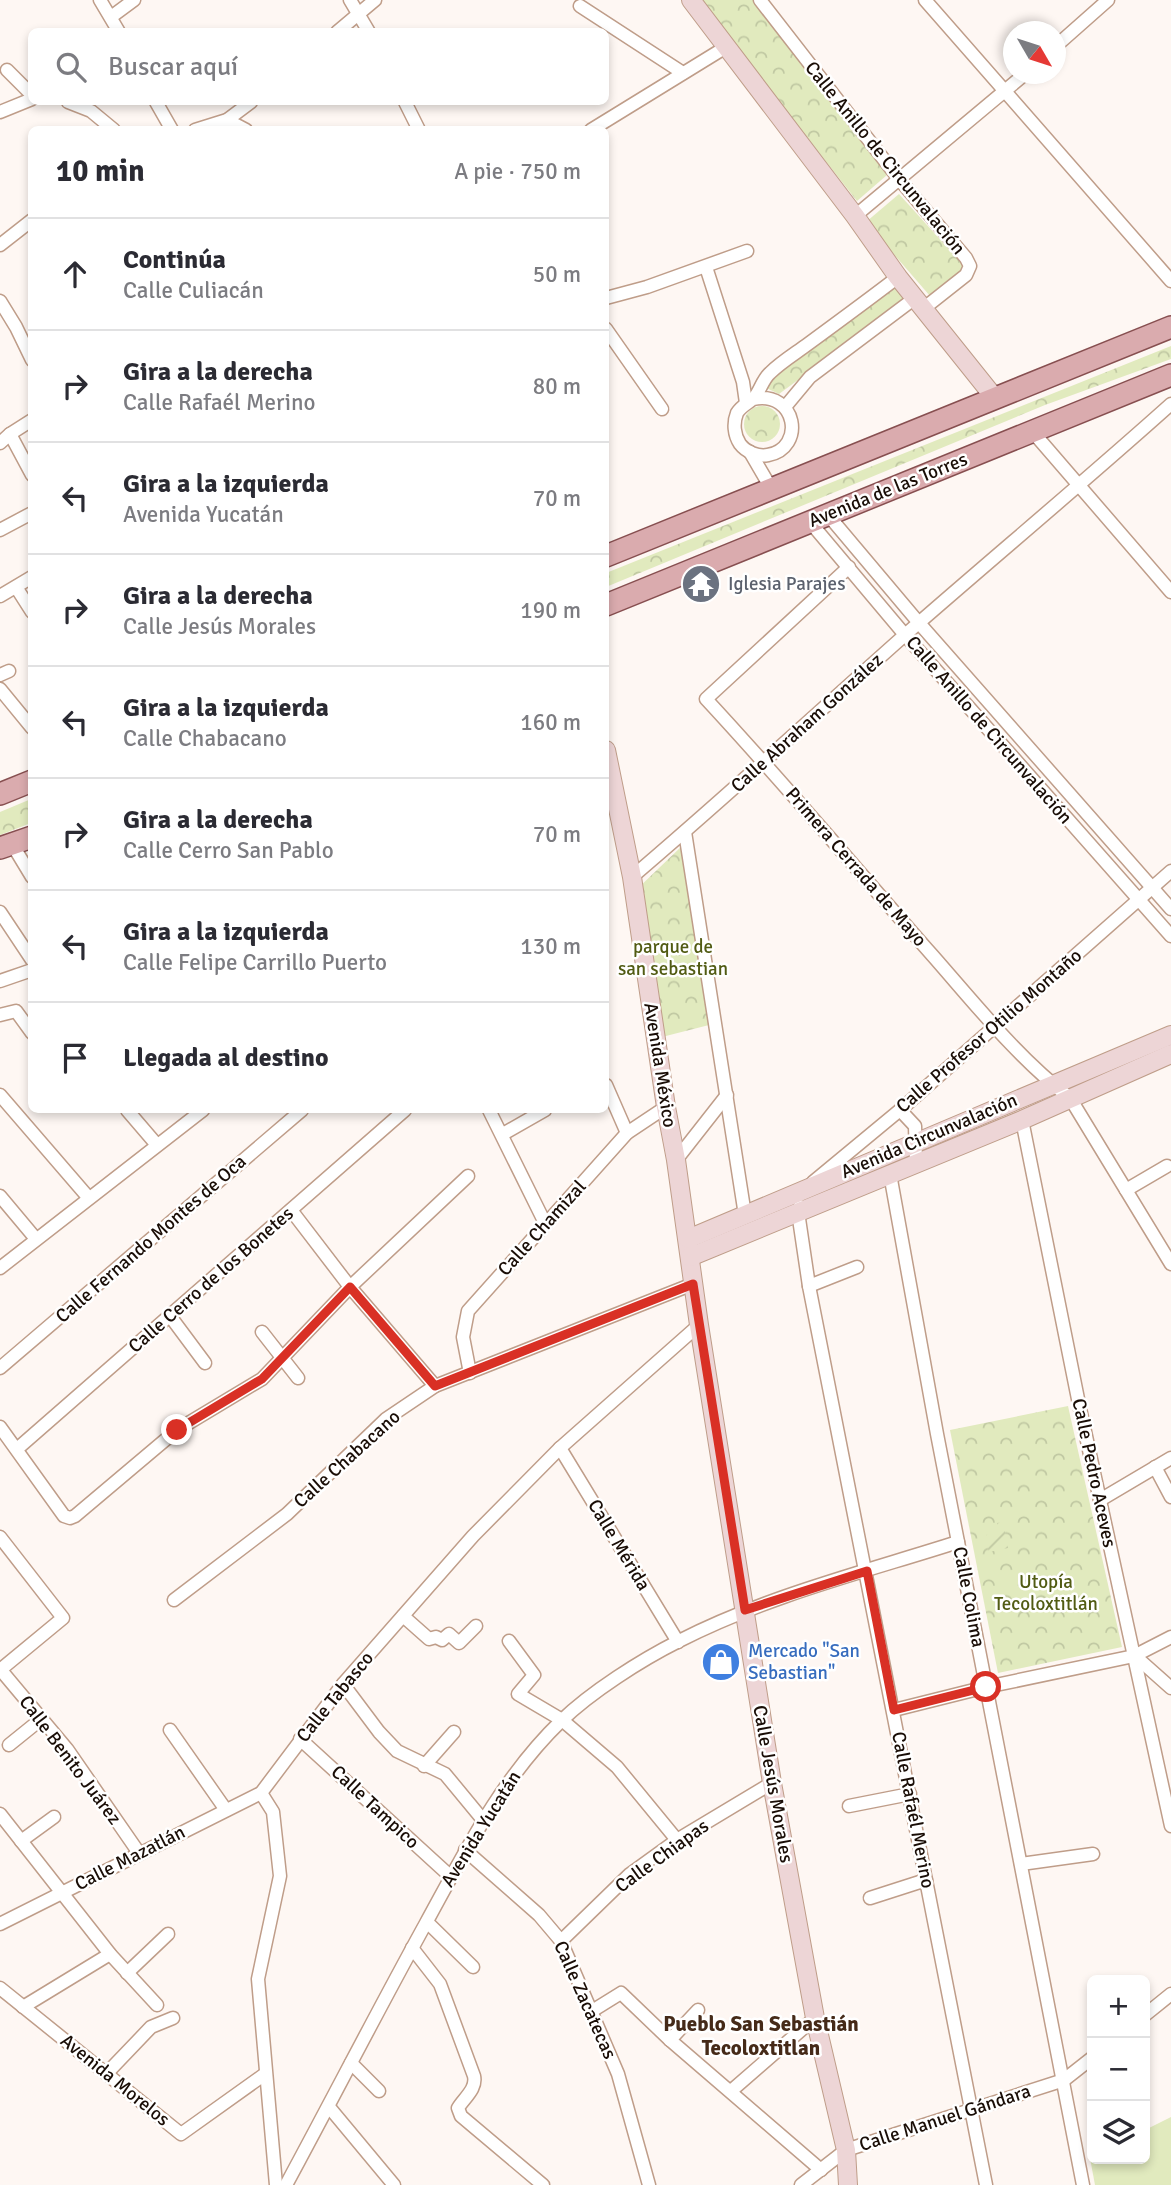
<!DOCTYPE html>
<html lang="es">
<head>
<meta charset="utf-8">
<style>
	:root { --surface:#fff; --page:#f2f2f3; --text:#2b2b33; --muted:#7c7c81; --line:#e1e1e2 }
	body { margin:0; font-family:Signika,sans-serif; background:var(--page); color:var(--text) }
	.controls { position:absolute; right:21px; bottom:21px; display:grid; overflow:hidden; border-radius:10px; box-shadow:0 4px 10px #0003 }
	.controls button { width:63px; height:63px; display:grid; place-items:center; padding:0; border:0; border-bottom:2px solid var(--line); background:var(--surface); color:var(--text); font:35px sans-serif }
	.compass { position:absolute; left:1003px; top:21px; width:63px; height:63px; border-radius:50%; background:var(--surface); box-shadow:0 4px 10px #0003; rotate:129deg }
	.stop { position:absolute; width:21px; height:21px; margin:-16px; border:5px solid #d93025; border-radius:50%; background:#fff }
	.stop.end { background:#d93025; border-color:#fff; box-shadow:0 2px 7px #0008 }
	.list { margin:0; padding:0; list-style:none }
	h2 { display:flex; justify-content:space-between; align-items:center; height:91px; margin:0; padding:0 28px; font-size:30px }
	h2 small { font-size:23px; font-weight:400; color:var(--muted) }
	.list li { display:grid; grid-template-columns:46px 1fr auto; gap:21px; align-items:center; box-sizing:border-box; height:112px; padding:0 28px; border-top:2px solid var(--line) }
	.list b { display:block; font-size:26px; white-space:nowrap }
	.list p { margin:0; font-size:23px; white-space:nowrap; color:var(--muted) }
	.list em { font-size:23px; font-style:normal; color:var(--muted) }
	.icon { flex:none; width:38px; height:38px; fill:none; stroke:currentColor; stroke-width:2; stroke-linecap:round; stroke-linejoin:round }
	.map { position:relative; flex:none; width:1171px; height:2185px; overflow:hidden }
	.search { position:absolute; background:var(--surface); box-shadow:0 4px 10px #0003; left:28px; top:28px; width:581px; height:77px; display:flex; align-items:center; gap:18px; box-sizing:border-box; padding:0 24px; border-radius:10px; color:var(--muted); font-size:26px }
	.panel { position:absolute; background:var(--surface); box-shadow:0 4px 10px #0003; left:28px; top:126px; width:581px; height:987px; border-radius:10px }
	.map>svg:first-child { display:block }
	.grass { fill:#e1eabe }
	.park { fill:url(#park-crowns) }
	.garden { fill:url(#garden-furrows) }
	.lines { fill:none; stroke-linecap:round; stroke-linejoin:round }
	.street-casing { stroke:#bf9d89; stroke-width:15 }
	.secondary-casing { stroke:#bf9d89; stroke-width:20 }
	.primary-casing { stroke:#874f50; stroke-width:24 }
	.street { stroke:#fff; stroke-width:12 }
	.secondary { stroke:#edd5d6; stroke-width:18 }
	.primary { stroke:#daabae; stroke-width:21 }
	.route { stroke:#d93025; stroke-width:9 }
	.labels { text-anchor:middle; dominant-baseline:central; stroke-width:5; stroke-linejoin:round; paint-order:stroke }
	.street-label { font-size:19px; fill:#190d06; stroke:#fff }
	.worship-label { font-size:19px; fill:#5b616d; stroke:#fff; text-anchor:start }
	.park-label { font-size:19px; fill:#515b13; stroke:#fff }
	.shop-label { font-size:19px; fill:#366cbe; stroke:#fff; text-anchor:start }
	.neighbourhood-label { font-size:21px; font-weight:bold; fill:#452a18; stroke:#fff }
</style>
</head>
<body>
<div class="map">
<svg width="1171" height="2185" viewBox="0 0 1171 2185">
	<defs>
		<pattern id="park-crowns" width="20" height="18" patternUnits="userSpaceOnUse" patternTransform="scale(1.75)"><rect width="20" height="18" fill="#e1eabe"/><path d="M2 6a3 3 0 1 1 6 0M12 15a3 3 0 1 1 6 0" fill="none" stroke="#c0c8a2"/></pattern>
		<pattern id="garden-furrows" width="10" height="10" patternUnits="userSpaceOnUse" patternTransform="scale(1.75)"><rect width="10" height="10" fill="#e1eabe"/><path d="M-1 1l2-2M0 10L10 0M9 11l2-2" fill="none" stroke="#c0c8a2"/></pattern>
	</defs>
	<rect width="100%" height="100%" fill="#fef7f3"/>
	<path class="grass" d="M1171,2117V2185H1095L1087,2142L1092,2141V2159H1145V2130Z"/>
	<g class="park">
		<path d="M699,0H756L887,175L857,201Z"/>
		<path d="M899,194L965,267L930,296L866,222Z"/>
		<path d="M895,287L906,300L779,394L762,386Z"/>
		<path d="M1171,346V359L1045,405L606,587V573Z"/>
		<circle cx="762" cy="424" r="18"/>
		<path d="M31,799V823L0,835V812Z"/>
		<path d="M683,845L713,1024L658,1038L634,892Z"/>
		<path d="M1068,1406L1122,1647L998,1673L950,1430Z"/>
	</g>
	<path class="garden" d="M1003,1522L1008,1548L989,1552L986,1535L998,1532L997,1523Z"/>
	<g class="lines">
		<g class="street-casing">
			<g id="street">
				<path d="M100,0L119,32"/>
				<path d="M350,0L369,32"/>
				<path d="M760,0L899,179L966,258L970,266L966,275L923,309"/>
				<path d="M925,0L1171,281"/>
				<path d="M580,6L683,73"/>
				<path d="M111,17L134,0"/>
				<path d="M337,32L375,0"/>
				<path d="M1056,46L1108,0"/>
				<path d="M7,70L32,95"/>
				<path d="M68,102L91,111L114,130"/>
				<path d="M156,102L172,130"/>
				<path d="M405,102L419,130"/>
				<path d="M0,112L32,99"/>
				<path d="M227,120L246,130"/>
				<path d="M195,130L227,120L251,102"/>
				<path d="M591,130L726,47"/>
				<path d="M855,216L1025,74"/>
				<path d="M0,245L32,220"/>
				<path d="M706,267L743,382L746,403"/>
				<path d="M606,298L647,287L747,251"/>
				<path d="M0,301L16,327L32,360"/>
				<path d="M606,329L662,409"/>
				<path d="M753,399C797,390 806,448 768,455C758,457 746,452 740,444C734,435 733,423 737,413C741,406 747,404 753,399C760,392 762,380 770,373C781,362 796,353 808,344C838,322 868,300 898,277"/>
				<path d="M785,407L810,377L915,298"/>
				<path d="M1032,431L1171,592"/>
				<path d="M10,434L32,475"/>
				<path d="M0,443L10,434L32,420"/>
				<path d="M750,452L771,488"/>
				<path d="M828,515L919,623L1171,909"/>
				<path d="M810,522L905,635L1171,936"/>
				<path d="M0,530L32,513"/>
				<path d="M849,567L706,699C784,783 857,870 933,956C976,1005 1018,1058 1070,1098L1171,1264"/>
				<path d="M16,587L32,612"/>
				<path d="M0,596L32,577"/>
				<path d="M0,675L9,671"/>
				<path d="M0,689L32,728"/>
				<path d="M685,832L745,1215"/>
				<path d="M12,844L32,877"/>
				<path d="M632,877C725,798 815,715 906,634C994,557 1084,482 1171,404"/>
				<path d="M0,912L32,960"/>
				<path d="M0,981L32,970"/>
				<path d="M0,1015L16,1011L32,1033"/>
				<path d="M606,1085L627,1133"/>
				<path d="M0,1095L88,1197"/>
				<path d="M127,1110L157,1145"/>
				<path d="M489,1110L545,1223"/>
				<path d="M900,1110L915,1126L916,1162"/>
				<path d="M1022,1120L1079,1404L1171,1826"/>
				<path d="M503,1134L545,1110"/>
				<path d="M676,1160L727,1095"/>
				<path d="M890,1174L937,1434L1083,2185"/>
				<path d="M813,1182L900,1110L1171,871"/>
				<path d="M1126,1190L1167,1166"/>
				<path d="M0,1196L36,1239"/>
				<path d="M800,1206L798,1212L809,1286L986,2185"/>
				<path d="M291,1210L350,1287L435,1386"/>
				<path d="M0,1268L203,1110"/>
				<path d="M809,1286L857,1267"/>
				<path d="M170,1316L205,1363"/>
				<path d="M262,1332L298,1378"/>
				<path d="M0,1368L302,1110"/>
				<path d="M470,1373L463,1337L468,1311L627,1133L666,1107"/>
				<path d="M0,1427L64,1516L70,1518L75,1516L177,1430L262,1379L350,1287L468,1176"/>
				<path d="M560,1448L678,1642"/>
				<path d="M17,1449L405,1110"/>
				<path d="M1155,1467L1171,1497"/>
				<path d="M1100,1500L1171,1458"/>
				<path d="M0,1537L63,1618L0,1670"/>
				<path d="M174,1600L287,1514L386,1419L435,1386L693,1284"/>
				<path d="M403,1616L429,1639L436,1637L442,1640L449,1634L459,1643L476,1626"/>
				<path d="M509,1641L534,1675L518,1694L562,1720L617,1767L677,1840"/>
				<path d="M1135,1656L1171,1688"/>
				<path d="M0,1669L67,1749L139,1853"/>
				<path d="M343,1684L379,1732L397,1751L445,1774L483,1820"/>
				<path d="M894,1710L986,1687L1134,1656L1171,1637"/>
				<path d="M170,1730L226,1810"/>
				<path d="M300,1739L450,1876"/>
				<path d="M9,1745L40,1720"/>
				<path d="M424,1766L454,1732"/>
				<path d="M261,1793L273,1812L280,1876L258,1979L276,2185"/>
				<path d="M849,1806L910,1794"/>
				<path d="M0,1814L110,1954L157,2005"/>
				<path d="M21,1841L54,1817"/>
				<path d="M465,1850L539,1915L561,1941L618,2074L649,2185"/>
				<path d="M1021,1864L1093,1854"/>
				<path d="M870,1898L926,1880"/>
				<path d="M427,1922L473,1967"/>
				<path d="M0,1924L261,1793L343,1684L473,1536L560,1448L699,1325"/>
				<path d="M561,1941L630,1874L677,1840L772,1783"/>
				<path d="M412,1948L440,1984L474,2076C477,2089 464,2098 458,2108L461,2116L543,2185"/>
				<path d="M127,1973L168,1934"/>
				<path d="M0,1988L181,2134L265,2074"/>
				<path d="M23,2007L110,1954"/>
				<path d="M592,2011L621,1993L670,2040L821,2170"/>
				<path d="M1145,2015L1171,1994"/>
				<path d="M670,2040L698,2010"/>
				<path d="M351,2063L379,2091"/>
				<path d="M107,2073L151,2027L173,2018"/>
				<path d="M731,2091L815,2018"/>
				<path d="M329,2107L394,2185"/>
				<path d="M286,2185C333,2098 378,2010 426,1923C465,1852 501,1779 561,1721C591,1692 641,1660 679,1641C767,1596 864,1572 958,1542"/>
				<path d="M801,2185L846,2150L1064,2080L1092,2058"/>
			</g>
		</g>
		<g class="secondary-casing">
			<g id="secondary">
				<path d="M691,0L855,216L898,277L994,397"/>
				<path d="M606,750L632,877L666,1107L676,1160L699,1325L772,1783L815,2018L846,2150L848,2185"/>
				<path d="M688,1239L1171,1035"/>
				<path d="M690,1257L1022,1120L1171,1054"/>
			</g>
		</g>
		<g class="primary-casing">
			<g id="primary">
				<path d="M606,556L1171,327"/>
				<path d="M606,605L1171,375"/>
				<path d="M0,794L32,781"/>
				<path d="M0,848L32,837"/>
			</g>
		</g>
		<use href="#street" class="street"/>
		<use href="#secondary" class="secondary"/>
		<use href="#primary" class="primary"/>
	</g>
	<g class="lines">
		<path class="route" d="M177,1430L262,1379L350,1287L435,1386L693,1284L745,1610L867,1571L894,1710L986,1687"/>
	</g>
	<defs>
		<g id="temple-disc" transform="scale(2.0125)"><circle r="9.5" fill="#6b7280" stroke="#fff"/><path d="M0-6L5-2H3V0L6.5 2.5H4V6H1.5V3h-3V6H-4V2.5H-6.5L-3 0V-2H-5Z" fill="#fff"/></g>
		<g id="shop-disc" transform="scale(2.0125)"><circle r="9.5" fill="#3f7fe0" stroke="#fff"/><path d="M-5-2.5h2.3a2.7 3.5 0 0 1 5.4 0H5L5.5 6h-11ZM-1.5-2.5h3a1.5 2.3 0 0 0-3 0Z" fill="#fff"/></g>
	</defs>
	<g fill-rule="evenodd">
		<use href="#temple-disc" x="701" y="584"/>
		<use href="#shop-disc" x="721" y="1662"/>
	</g>
	<g class="labels">
		<g class="street-label">
			<text transform="translate(885 158) rotate(51)">Calle Anillo de Circunvalación</text>
			<text transform="translate(888 490) rotate(-22)">Avenida de las Torres</text>
			<text transform="translate(807 723) rotate(-42)">Calle Abraham González</text>
			<text transform="translate(989 730) rotate(49)">Calle Anillo de Circunvalación</text>
			<text transform="translate(856 867) rotate(49)">Primera Cerrada de Mayo</text>
			<text transform="translate(989 1031) rotate(-41)">Calle Profesor Otilio Montaño</text>
			<text transform="translate(660 1065) rotate(81)">Avenida México</text>
			<text transform="translate(929 1136) rotate(-23)">Avenida Circunvalación</text>
			<text transform="translate(542 1228) rotate(-48)">Calle Chamizal</text>
			<text transform="translate(151 1239) rotate(-41)">Calle Fernando Montes de Oca</text>
			<text transform="translate(211 1280) rotate(-41)">Calle Cerro de los Bonetes</text>
			<text transform="translate(347 1459) rotate(-42)">Calle Chabacano</text>
			<text transform="translate(1094 1473) rotate(78)">Calle Pedro Aceves</text>
			<text transform="translate(619 1545) rotate(59)">Calle Mérida</text>
			<text transform="translate(969 1597) rotate(79)">Calle Colima</text>
			<text transform="translate(335 1697) rotate(-51)">Calle Tabasco</text>
			<text transform="translate(70 1760) rotate(53)">Calle Benito Juárez</text>
			<text transform="translate(773 1784) rotate(80)">Calle Jesús Morales</text>
			<text transform="translate(375 1807) rotate(43)">Calle Tampico</text>
			<text transform="translate(913 1810) rotate(79)">Calle Rafaél Merino</text>
			<text transform="translate(481 1829) rotate(-58)">Avenida Yucatán</text>
			<text transform="translate(662 1856) rotate(-36)">Calle Chiapas</text>
			<text transform="translate(130 1858) rotate(-27)">Calle Mazatlán</text>
			<text transform="translate(585 2000) rotate(66)">Calle Zacatecas</text>
			<text transform="translate(115 2080) rotate(39)">Avenida Morelos</text>
			<text transform="translate(945 2118) rotate(-18)">Calle Manuel Gándara</text>
		</g>
		<g class="worship-label">
			<text x="728" y="584">Iglesia Parajes</text>
		</g>
		<g class="park-label">
			<text x="673" y="947">parque de<tspan x="673" dy="22">san sebastian</tspan></text>
			<text x="1046" y="1582">Utopía<tspan x="1046" dy="22">Tecoloxtitlán</tspan></text>
		</g>
		<g class="shop-label">
			<text x="748" y="1651">Mercado "San<tspan x="748" dy="22">Sebastian"</tspan></text>
		</g>
		<g class="neighbourhood-label">
			<text x="761" y="2024">Pueblo San Sebastián<tspan x="761" dy="24">Tecoloxtitlan</tspan></text>
		</g>
	</g>
</svg>
<div class="controls">
<button>+</button>
<button>−</button>
<button><svg class="icon" aria-label="layers" viewBox="0 0 24 24"><path d="M12 4l9 5-9 5-9-5zM3 14l9 5 9-5"/></svg></button>
</div>
<svg class="compass" viewBox="-18 -18 36 36"><path d="M0-13l5 13h-10z" fill="#e53935"/><path d="M0 13l5-13h-10z" fill="#7c7c81"/></svg>
<div class="stop" style="left:986px;top:1687px"></div>
<div class="stop end" style="left:177px;top:1430px"></div>
<div class="search"><svg class="icon" aria-label="search" viewBox="0 0 24 24"><circle cx="10" cy="10" r="6"/><path d="M15 15l6 6"/></svg>Buscar aquí</div>
<section class="panel">
<h2>10 min<small>A pie · 750 m</small></h2>
<ul class="list">
<li><svg class="icon" aria-label="ahead" viewBox="0 0 24 24"><path d="M12 20V5M6 11l6-6 6 6"/></svg><div><b>Continúa</b><p>Calle Culiacán</p></div><em>50 m</em></li>
<li><svg class="icon" aria-label="right" viewBox="0 0 24 24"><path d="M7 20v-9h11M14 6l5 5-5 5"/></svg><div><b>Gira a la derecha</b><p>Calle Rafaél Merino</p></div><em>80 m</em></li>
<li><svg class="icon" aria-label="left" viewBox="0 0 24 24"><path d="M17 20v-9H6M10 6l-5 5 5 5"/></svg><div><b>Gira a la izquierda</b><p>Avenida Yucatán</p></div><em>70 m</em></li>
<li><svg class="icon" aria-label="right" viewBox="0 0 24 24"><path d="M7 20v-9h11M14 6l5 5-5 5"/></svg><div><b>Gira a la derecha</b><p>Calle Jesús Morales</p></div><em>190 m</em></li>
<li><svg class="icon" aria-label="left" viewBox="0 0 24 24"><path d="M17 20v-9H6M10 6l-5 5 5 5"/></svg><div><b>Gira a la izquierda</b><p>Calle Chabacano</p></div><em>160 m</em></li>
<li><svg class="icon" aria-label="right" viewBox="0 0 24 24"><path d="M7 20v-9h11M14 6l5 5-5 5"/></svg><div><b>Gira a la derecha</b><p>Calle Cerro San Pablo</p></div><em>70 m</em></li>
<li><svg class="icon" aria-label="left" viewBox="0 0 24 24"><path d="M17 20v-9H6M10 6l-5 5 5 5"/></svg><div><b>Gira a la izquierda</b><p>Calle Felipe Carrillo Puerto</p></div><em>130 m</em></li>
<li><svg class="icon" aria-label="arrive" viewBox="0 0 24 24"><path d="M6 21V4h12l-3 4 3 4H6"/></svg><div><b>Llegada al destino</b></div></li>
</ul>
</section>
</div>
</body>
</html>
